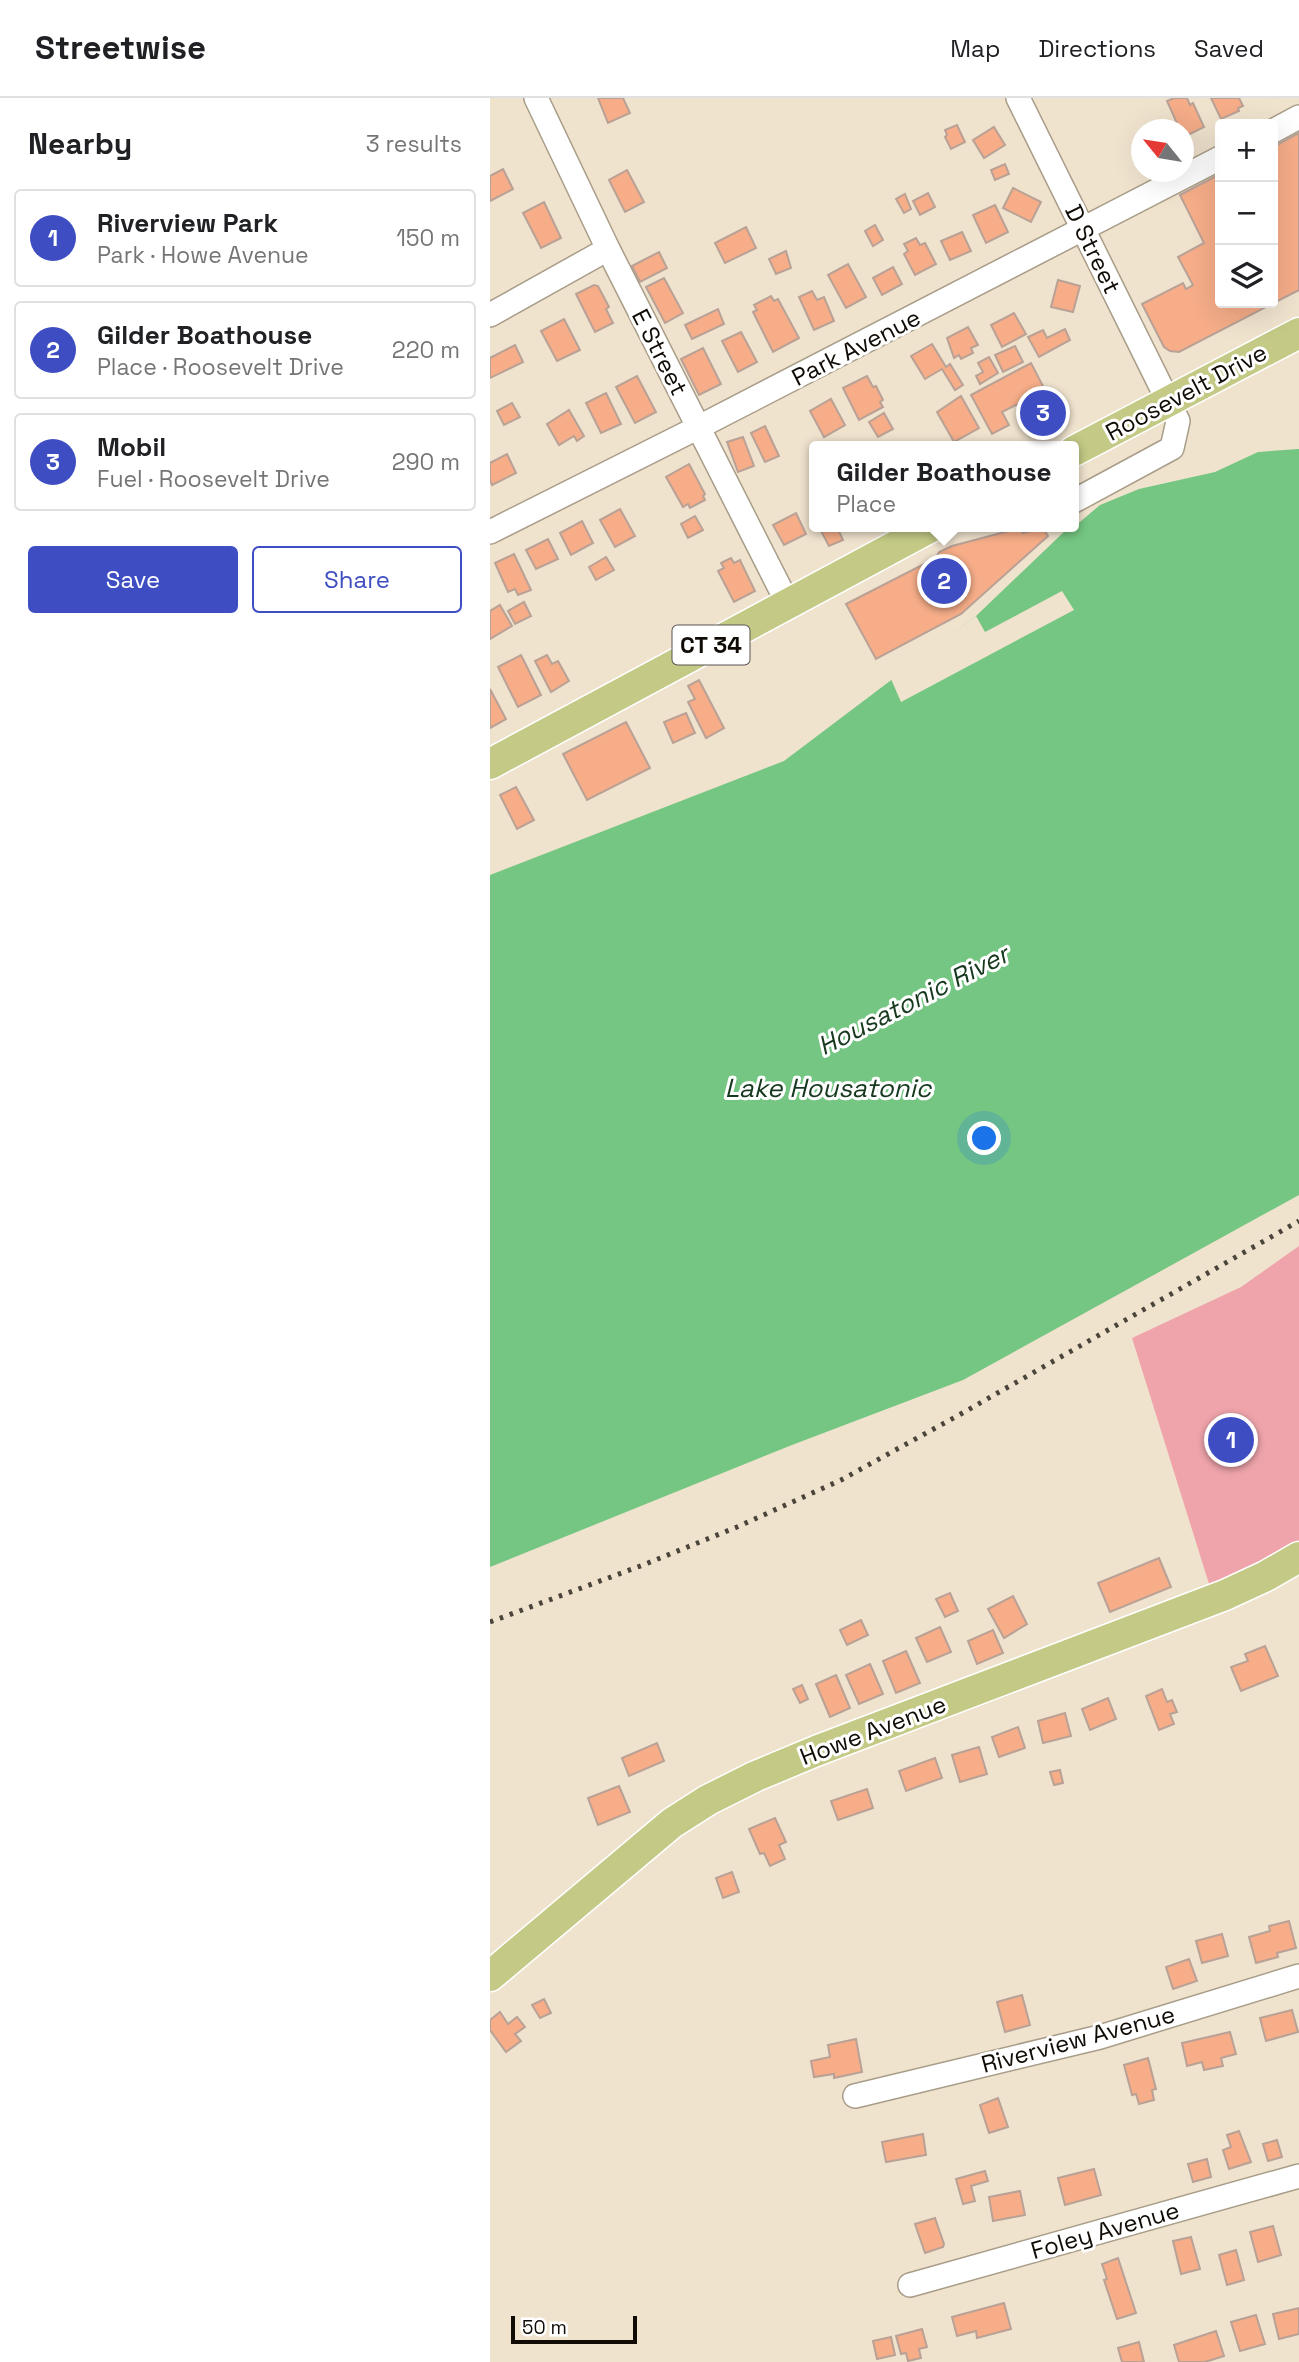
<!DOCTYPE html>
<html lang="en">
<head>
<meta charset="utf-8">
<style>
	:root { --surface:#fff; --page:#f2f2f2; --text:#202124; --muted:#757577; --line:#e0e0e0; --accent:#3e4ec2 }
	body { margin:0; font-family:"Space Grotesk",sans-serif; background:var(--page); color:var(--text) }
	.controls { position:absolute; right:21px; top:21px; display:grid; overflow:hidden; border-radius:7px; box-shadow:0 7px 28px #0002 }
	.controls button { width:63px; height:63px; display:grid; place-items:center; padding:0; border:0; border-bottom:2px solid var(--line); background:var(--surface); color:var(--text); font:35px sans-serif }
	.compass { position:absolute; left:641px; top:21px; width:63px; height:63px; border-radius:50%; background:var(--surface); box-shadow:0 7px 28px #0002; rotate:300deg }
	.scale { position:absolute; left:21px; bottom:18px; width:126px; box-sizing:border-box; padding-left:7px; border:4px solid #100b05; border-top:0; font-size:19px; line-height:24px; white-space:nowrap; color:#100b05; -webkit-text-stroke:5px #fff; paint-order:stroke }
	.you { position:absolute; left:495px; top:1041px; width:24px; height:24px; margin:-18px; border:5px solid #fff; border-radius:50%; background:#1a73e8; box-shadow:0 0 0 10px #1a73e833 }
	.badge { display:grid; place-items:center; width:46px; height:46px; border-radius:50%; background:var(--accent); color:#fff; font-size:23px; font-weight:700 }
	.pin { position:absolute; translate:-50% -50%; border:4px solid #fff; box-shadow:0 2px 7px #0006 }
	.popup { position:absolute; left:319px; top:343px; width:270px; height:91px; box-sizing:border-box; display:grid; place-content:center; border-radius:7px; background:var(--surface); filter:drop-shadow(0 2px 5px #0005); font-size:23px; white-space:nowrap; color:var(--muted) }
	.popup b { font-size:26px; color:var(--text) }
	.popup::after { content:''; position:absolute; left:50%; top:100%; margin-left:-14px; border:14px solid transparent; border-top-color:var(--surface) }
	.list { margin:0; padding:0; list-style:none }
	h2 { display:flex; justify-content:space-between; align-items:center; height:91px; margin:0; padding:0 28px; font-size:30px }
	h2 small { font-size:23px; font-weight:400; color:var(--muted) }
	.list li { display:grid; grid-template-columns:46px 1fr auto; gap:21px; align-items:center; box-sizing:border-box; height:98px; margin:0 14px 14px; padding:0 14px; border:2px solid var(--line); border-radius:7px }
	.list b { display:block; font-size:26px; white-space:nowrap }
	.list p { margin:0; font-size:23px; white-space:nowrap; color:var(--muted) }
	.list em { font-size:23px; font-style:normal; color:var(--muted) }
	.actions { display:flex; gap:14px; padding:21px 28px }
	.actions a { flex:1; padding:16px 0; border:2px solid var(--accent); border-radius:7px; text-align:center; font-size:24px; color:var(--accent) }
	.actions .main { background:var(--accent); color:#fff }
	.icon { flex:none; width:38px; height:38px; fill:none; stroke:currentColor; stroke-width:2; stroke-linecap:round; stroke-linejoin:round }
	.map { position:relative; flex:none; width:809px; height:2264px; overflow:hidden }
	header { display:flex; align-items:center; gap:42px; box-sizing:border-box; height:98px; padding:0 35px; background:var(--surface); border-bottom:2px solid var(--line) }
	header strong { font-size:33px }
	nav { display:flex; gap:38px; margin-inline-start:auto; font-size:24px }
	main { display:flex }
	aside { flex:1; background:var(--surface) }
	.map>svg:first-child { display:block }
	.green { fill:#efa4ab }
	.water { fill:#74c682 }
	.pier { fill:#f0e3ce }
	.building { fill:#f6ad88; stroke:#b9a196; stroke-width:2 }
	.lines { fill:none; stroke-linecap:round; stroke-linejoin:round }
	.minor-casing { stroke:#a89d88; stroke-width:26 }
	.major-casing { stroke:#fff; stroke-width:33 }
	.minor { stroke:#fff; stroke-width:23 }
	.major { stroke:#c4ca85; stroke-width:30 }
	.rail { stroke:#4b443a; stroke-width:5; stroke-dasharray:3.5 7; stroke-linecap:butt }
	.labels { text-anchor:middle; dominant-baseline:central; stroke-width:6; stroke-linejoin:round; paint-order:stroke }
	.shield { fill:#fff; stroke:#585450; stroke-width:2 }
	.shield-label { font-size:23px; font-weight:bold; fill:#100b05 }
	.street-label { font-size:24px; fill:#100b05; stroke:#fff }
	.water-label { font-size:26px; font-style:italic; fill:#17391e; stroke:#fff }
</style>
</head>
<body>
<header>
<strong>Streetwise</strong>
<nav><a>Map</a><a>Directions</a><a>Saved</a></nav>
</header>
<main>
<aside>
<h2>Nearby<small>3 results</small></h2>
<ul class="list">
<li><span class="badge">1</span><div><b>Riverview Park</b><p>Park · Howe Avenue</p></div><em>150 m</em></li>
<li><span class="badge">2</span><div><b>Gilder Boathouse</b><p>Place · Roosevelt Drive</p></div><em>220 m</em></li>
<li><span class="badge">3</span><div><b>Mobil</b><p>Fuel · Roosevelt Drive</p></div><em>290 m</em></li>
</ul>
<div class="actions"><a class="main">Save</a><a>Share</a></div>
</aside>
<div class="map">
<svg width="809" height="2264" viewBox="0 0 809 2264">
	<rect width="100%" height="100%" fill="#f0e3ce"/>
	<path class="green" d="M809,1148V1445L720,1489L642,1240L751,1189Z"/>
	<path class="water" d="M809,351V1097L473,1282L302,1347L0,1469V777L294,663L486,518L576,432L584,429L610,407L649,391L725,374L768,354Z"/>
	<path class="pier" d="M572,493L584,512L411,604L401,581L486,518L495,534Z"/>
	<g class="building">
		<path d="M108,0H133L140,15L118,25Z"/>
		<path d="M684,0H697L700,7L703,5L714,29L694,39V32H690L677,3Z"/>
		<path d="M721,0H749L753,8L748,10L749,13L731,21Z"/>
		<path d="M467,27L475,44L461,51L455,39L457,37L455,32Z"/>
		<path d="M504,29L515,47L494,60L483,42Z"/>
		<path d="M809,35V192L689,254L680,253L674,249L652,206L693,185L696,191L703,187L688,159L714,145L690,97L730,76V205H783V49Z"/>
		<path d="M515,66L519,76L505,82L501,72Z"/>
		<path d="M13,71L23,91L0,103V78Z"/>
		<path d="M137,72L154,104L135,114L119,82Z"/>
		<path d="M523,90L551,104L541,124L513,110Z"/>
		<path d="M438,95L445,109L430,117L423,103Z"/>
		<path d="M415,96L421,111L414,115L406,101Z"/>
		<path d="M54,104L71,140L51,150L33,115Z"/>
		<path d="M505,107L518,134L496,145L483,117Z"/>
		<path d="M385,127L393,142L383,148L375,133Z"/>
		<path d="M256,129L266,150L235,165L225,145Z"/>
		<path d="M472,134L481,153L460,162L451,143Z"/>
		<path d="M426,140L430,147L435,145L446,166L425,177L414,156L418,153L414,146Z"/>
		<path d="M296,153L301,170L286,176L279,161Z"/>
		<path d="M169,154L177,170L150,184L142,168Z"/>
		<path d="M358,166L376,199L356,210L338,177Z"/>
		<path d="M403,169L412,186L392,197L383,180Z"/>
		<path d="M174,180L193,215L175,225L156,189Z"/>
		<path d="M568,182L590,188L583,214L561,209Z"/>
		<path d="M104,187L108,188L119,209L116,211L123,225L105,234L86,196Z"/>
		<path d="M322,193L327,202L334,199L344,223L324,232L309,199Z"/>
		<path d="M281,198L284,203L288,201L309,240L283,254L263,214L267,212L264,207Z"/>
		<path d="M228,211L234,226L202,241L195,227Z"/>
		<path d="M524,215L536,236L512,249L501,227Z"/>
		<path d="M74,221L90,252L67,263L51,233Z"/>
		<path d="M478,229L488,247L481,250L483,255L471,261L469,257L464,260L457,240Z"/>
		<path d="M575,231L580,242L549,259L538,239L553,232L557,240Z"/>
		<path d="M251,234L267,264L248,274L232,243Z"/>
		<path d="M442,246L456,269L460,266L473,287L465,292L452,271L435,281L421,258Z"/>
		<path d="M25,247L33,264L0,280V260Z"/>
		<path d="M525,248L533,264L513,274L505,257Z"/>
		<path d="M213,250L231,286L209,297L191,261Z"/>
		<path d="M499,259L508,275L490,286L486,278L493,274L488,265Z"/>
		<path d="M541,265L555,292L512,314L519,327L502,336L481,297Z"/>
		<path d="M147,278L166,314L145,325L126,289Z"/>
		<path d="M377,278L383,289L386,288L393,302L390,304L393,309L369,322L353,290Z"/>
		<path d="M116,295L131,326L111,335L96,305Z"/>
		<path d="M553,295L569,325L552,334L536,305Z"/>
		<path d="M471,298L489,330L464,344L447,314Z"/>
		<path d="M341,301L355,327L334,339L320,313Z"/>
		<path d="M22,305L30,319L14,327L7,313Z"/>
		<path d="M79,312L94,338L87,343L84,338L69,347L57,326Z"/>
		<path d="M394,315L403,331L388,339L379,324Z"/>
		<path d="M275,328L289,358L275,364L261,335Z"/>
		<path d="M253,339L264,368L248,374L237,344Z"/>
		<path d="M17,356L26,375L2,387L0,382V365Z"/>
		<path d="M199,366L215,396L213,398L215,402L200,410L198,406L193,409L176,379Z"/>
		<path d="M130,411L145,438L125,449L110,422Z"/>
		<path d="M306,415L316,436L294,447L283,427Z"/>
		<path d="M205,418L213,432L198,440L191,426Z"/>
		<path d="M92,423L103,445L81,457L70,435Z"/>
		<path d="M329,429H347L353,442L339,448Z"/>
		<path d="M530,430L533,435L553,430L558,438L471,516L386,561L356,506L446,460L449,454L462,448Z"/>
		<path d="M58,441L68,461L46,471L36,452Z"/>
		<path d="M24,456L41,492L28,497L25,491L18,494L5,465Z"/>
		<path d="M116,459L124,472L106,482L99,469Z"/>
		<path d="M241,460L244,465L250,462L265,493L244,504L228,473L234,470L231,465Z"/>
		<path d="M34,504L41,518L25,526L18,513Z"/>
		<path d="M10,507L22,528L0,541V513Z"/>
		<path d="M31,557L51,597L28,609L8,569Z"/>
		<path d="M57,557L62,566L68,563L79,583L61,594L45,563Z"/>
		<path d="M209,582L234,630L216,640L198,604L205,601L198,588Z"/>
		<path d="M0,591L16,621L0,630Z"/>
		<path d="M196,615L205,635L183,645L174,624Z"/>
		<path d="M136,624L160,670L97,702L73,656Z"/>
		<path d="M26,689L44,722L27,731L10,697Z"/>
		<path d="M669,1460L681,1489L620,1514L608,1485Z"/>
		<path d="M460,1495L468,1513L455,1519L446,1501Z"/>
		<path d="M523,1498L537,1526L514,1540L498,1511Z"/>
		<path d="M371,1522L378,1537L357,1547L350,1532Z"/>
		<path d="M450,1529L461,1554L437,1564L426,1540Z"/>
		<path d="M503,1532L513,1555L487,1566L478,1543Z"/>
		<path d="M775,1548L788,1578L751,1593L741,1569L758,1563L755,1556Z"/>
		<path d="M416,1553L430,1585L406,1595L393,1563Z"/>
		<path d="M380,1566L393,1596L369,1606L356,1577Z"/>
		<path d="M346,1577L360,1610L340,1619L326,1586Z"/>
		<path d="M312,1587L318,1601L310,1605L303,1591Z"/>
		<path d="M672,1591L677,1604L682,1602L687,1614L680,1616L684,1626L669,1632L656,1598Z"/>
		<path d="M618,1600L626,1621L600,1632L592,1611Z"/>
		<path d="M575,1615L581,1638L553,1645L548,1623Z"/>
		<path d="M528,1629L535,1650L509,1659L502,1639Z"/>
		<path d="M167,1645L174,1663L139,1678L132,1660Z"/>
		<path d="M489,1649L497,1676L470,1684L462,1657Z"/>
		<path d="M445,1660L452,1680L416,1693L409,1673Z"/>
		<path d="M570,1672L573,1685L564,1687L560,1674Z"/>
		<path d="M129,1688L140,1714L108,1727L98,1700Z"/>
		<path d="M377,1691L383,1710L348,1722L341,1703Z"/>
		<path d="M285,1720L296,1744L289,1747L295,1761L280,1768L274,1755L270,1756L259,1731Z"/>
		<path d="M242,1774L249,1794L233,1800L226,1780Z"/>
		<path d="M799,1823L806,1850L787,1855L788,1859L766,1865L759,1839L780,1833L779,1828Z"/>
		<path d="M732,1836L738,1858L712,1865L706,1843Z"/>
		<path d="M699,1861L707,1883L683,1891L676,1869Z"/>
		<path d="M532,1897L540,1927L515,1934L507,1904Z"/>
		<path d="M54,1901L61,1915L50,1920L42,1907Z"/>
		<path d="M802,1912L808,1934L776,1943L770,1920Z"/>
		<path d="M10,1914L18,1926L27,1919L35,1929L25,1936L31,1943L16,1954L0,1932V1922Z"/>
		<path d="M740,1934L746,1956L731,1960L733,1968L714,1972L712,1964L697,1968L692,1945Z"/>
		<path d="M366,1941L372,1974L344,1980V1976L324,1979L321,1963L340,1959L338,1947Z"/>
		<path d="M658,1960L666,1991L662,1992L664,2002L649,2006L646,1996L642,1997L634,1967Z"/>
		<path d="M508,2000L518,2029L499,2035L490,2007Z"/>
		<path d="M749,2033L761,2064L739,2071L733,2052L741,2049L737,2037Z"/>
		<path d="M433,2036L436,2057L396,2064L392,2044Z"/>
		<path d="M787,2042L792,2059L778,2063L773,2046Z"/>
		<path d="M717,2061L721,2079L703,2084L698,2066Z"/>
		<path d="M604,2071L611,2097L575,2107L568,2080Z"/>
		<path d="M495,2073L498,2083L481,2088L485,2103L473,2106L466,2081Z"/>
		<path d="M530,2093L535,2117L503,2123L499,2099Z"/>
		<path d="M445,2120L454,2146L453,2149L435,2155L425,2126Z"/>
		<path d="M783,2128L791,2157L768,2164L760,2134Z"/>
		<path d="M701,2139L710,2171L691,2176L683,2143Z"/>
		<path d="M746,2152L754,2182L737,2187L729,2157Z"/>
		<path d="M628,2160L646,2215L627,2221L614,2182L617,2181L612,2166Z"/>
		<path d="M514,2205L521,2231L487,2240L486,2233L467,2238L462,2219Z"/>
		<path d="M809,2210V2236L789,2241L783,2216Z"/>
		<path d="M766,2217L775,2246L750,2253L741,2224Z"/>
		<path d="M432,2231L437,2249L429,2251L431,2260L418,2263L416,2255L411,2256L406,2238Z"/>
		<path d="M726,2233L734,2258L715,2264H689L684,2247Z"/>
		<path d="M401,2239L405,2257L387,2261L383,2243Z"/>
		<path d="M649,2244L654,2264H632L628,2250Z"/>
	</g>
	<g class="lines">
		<g class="minor-casing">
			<g id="minor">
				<path d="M46,0L118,151L298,506"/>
				<path d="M528,0L688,323L682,350L584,403"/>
				<path d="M783,33L809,19"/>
				<path d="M0,217L118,151"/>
				<path d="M0,434L209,329L730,60"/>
				<path d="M365,1998L610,1939L809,1878"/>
				<path d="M420,2187L809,2078"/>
			</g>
		</g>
		<g class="major-casing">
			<g id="major">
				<path d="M584,353L809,235"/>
				<path d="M0,666L441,429"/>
				<path d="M0,1878L182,1725L218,1702L266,1678L326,1653L735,1497L776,1478L809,1459"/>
			</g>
		</g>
		<use href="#minor" class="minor"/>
		<use href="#major" class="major"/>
		<path class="rail" d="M0,1524L153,1467L247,1429L351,1382L469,1317L809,1123"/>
	</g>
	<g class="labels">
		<rect class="shield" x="182.5" y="527.5" width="77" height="39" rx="5"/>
		<g class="shield-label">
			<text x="221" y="547">CT 34</text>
		</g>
		<g class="street-label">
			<text transform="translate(603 151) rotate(64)">D Street</text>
			<text transform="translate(366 249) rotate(-27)">Park Avenue</text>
			<text transform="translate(170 254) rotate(63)">E Street</text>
			<text transform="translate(696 294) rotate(-28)">Roosevelt Drive</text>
			<text transform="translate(383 1632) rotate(-21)">Howe Avenue</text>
			<text transform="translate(588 1941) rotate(-15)">Riverview Avenue</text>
			<text transform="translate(615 2132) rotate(-16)">Foley Avenue</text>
		</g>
		<g class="water-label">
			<text transform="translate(423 902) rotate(-27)">Housatonic River</text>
			<text x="338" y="990">Lake Housatonic</text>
		</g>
	</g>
</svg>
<div class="controls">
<button>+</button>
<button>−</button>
<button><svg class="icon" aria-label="layers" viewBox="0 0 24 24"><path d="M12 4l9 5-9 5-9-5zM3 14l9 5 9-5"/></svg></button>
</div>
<svg class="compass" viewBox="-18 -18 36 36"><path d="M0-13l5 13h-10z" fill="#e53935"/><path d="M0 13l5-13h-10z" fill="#757577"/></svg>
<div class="scale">50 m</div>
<div class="you"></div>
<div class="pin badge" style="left:741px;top:1342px">1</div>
<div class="pin badge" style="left:454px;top:483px">2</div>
<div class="popup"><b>Gilder Boathouse</b>Place</div>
<div class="pin badge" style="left:553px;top:315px">3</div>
</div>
</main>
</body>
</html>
